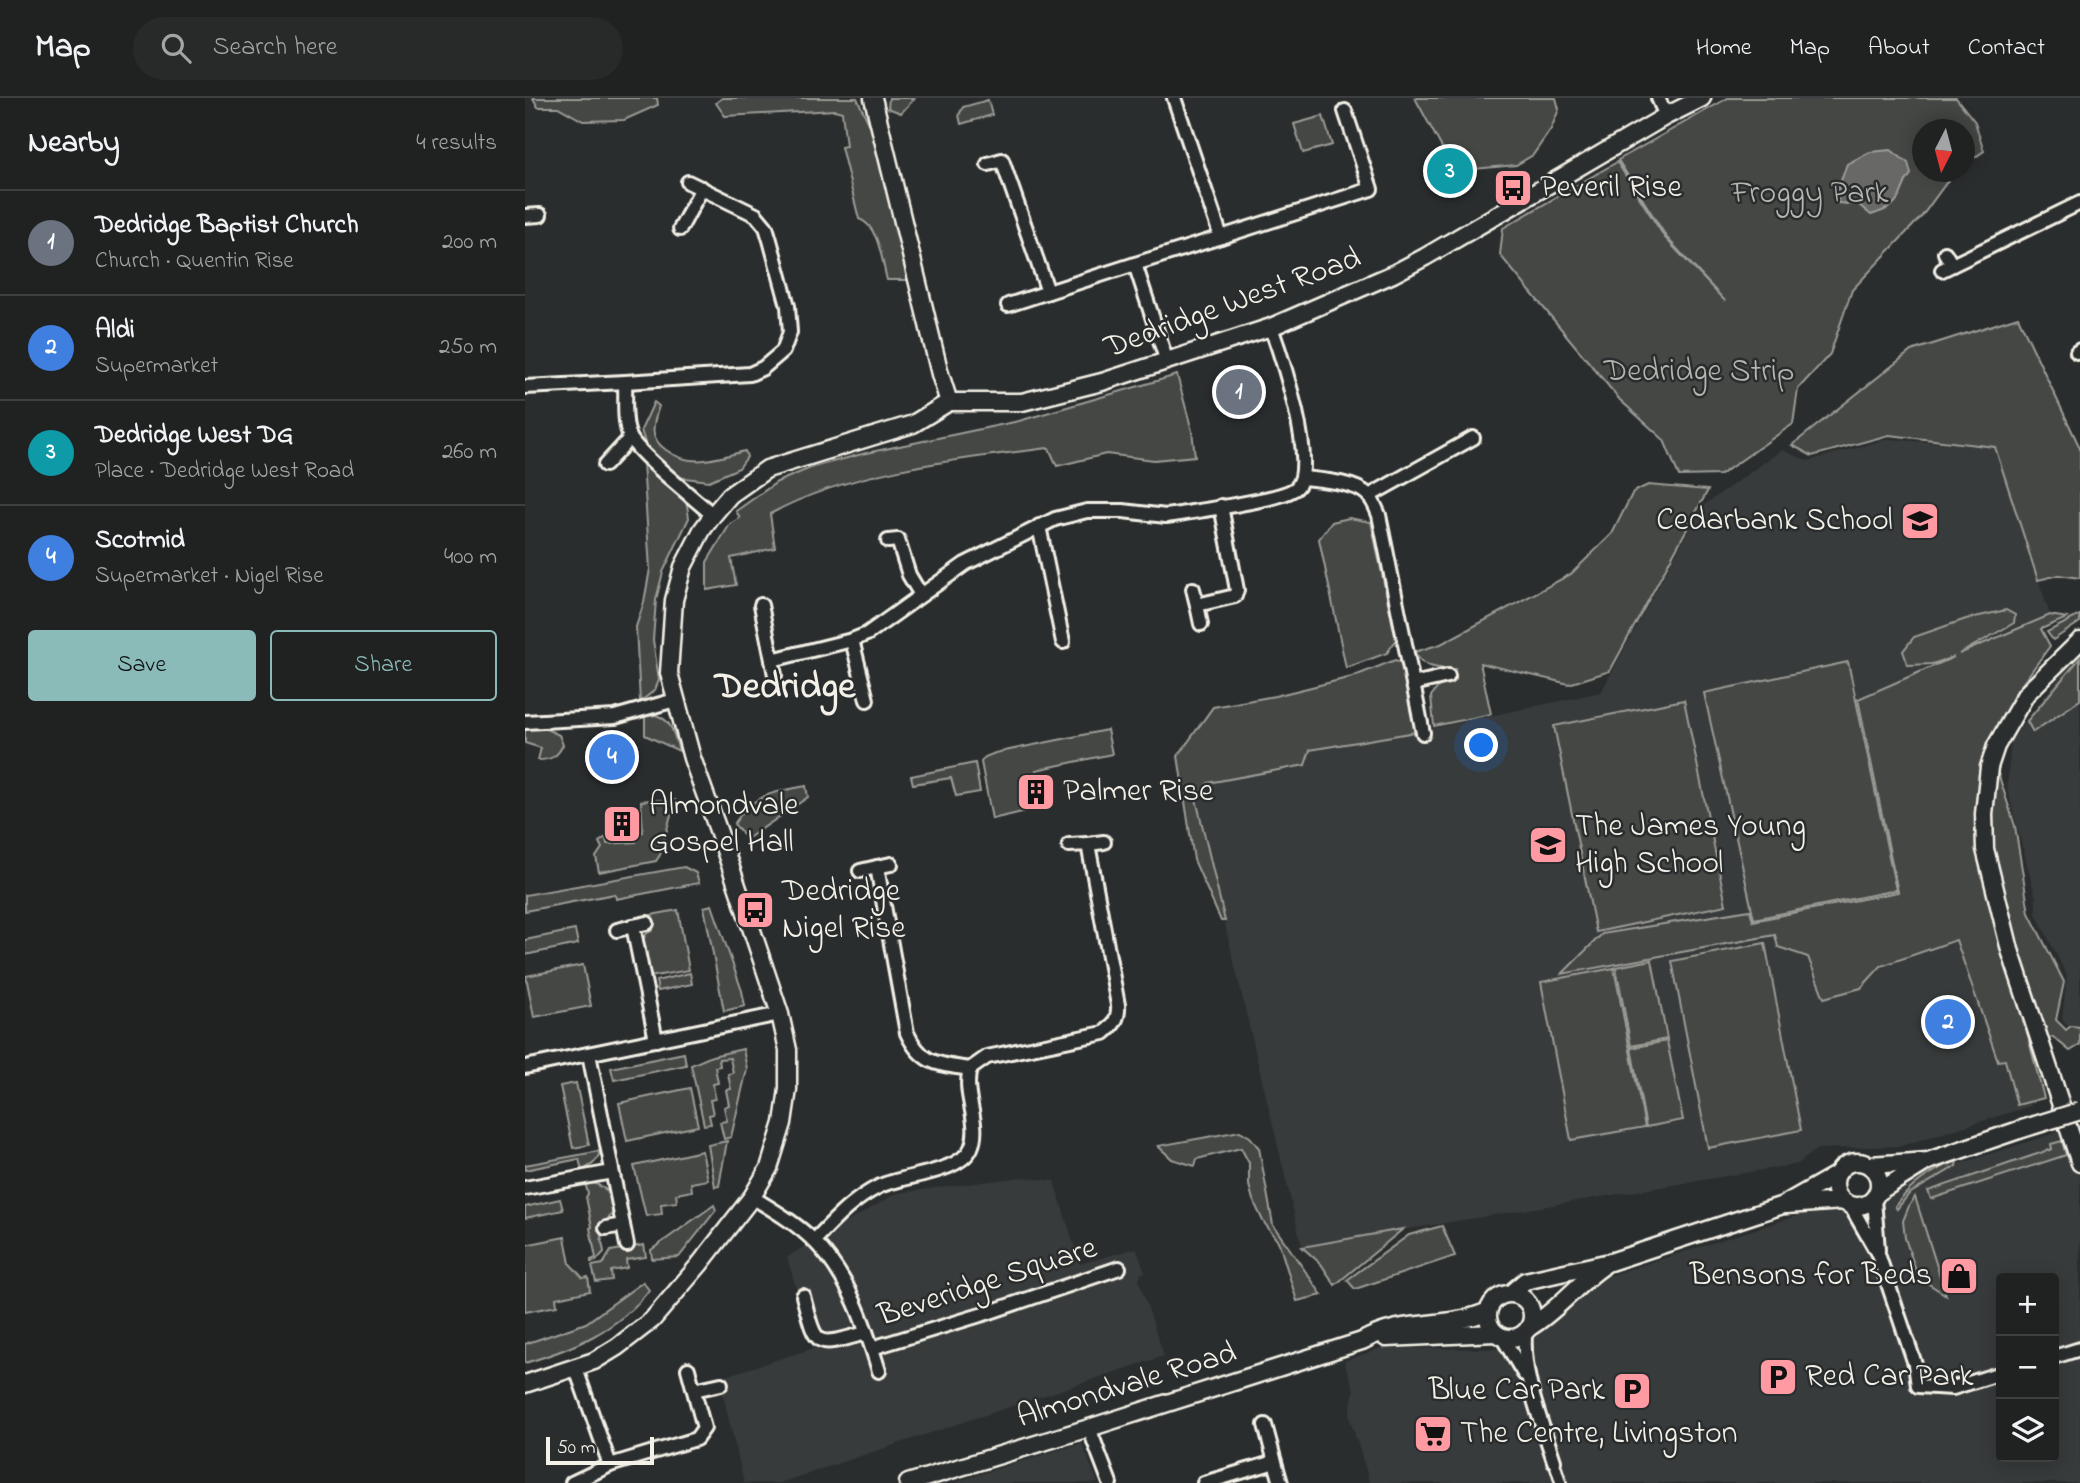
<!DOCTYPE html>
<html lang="en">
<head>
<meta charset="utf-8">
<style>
	:root { --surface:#202222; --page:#282a2a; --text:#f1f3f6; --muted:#a2a4a5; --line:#3d3f40; --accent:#8bbbb9 }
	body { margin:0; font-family:"Indie Flower",sans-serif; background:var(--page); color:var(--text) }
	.controls { position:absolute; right:21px; bottom:21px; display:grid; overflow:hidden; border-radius:7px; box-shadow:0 4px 18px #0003 }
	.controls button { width:63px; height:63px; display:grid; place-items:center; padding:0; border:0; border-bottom:2px solid var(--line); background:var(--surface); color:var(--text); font:35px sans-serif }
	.compass { position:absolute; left:1387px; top:21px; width:63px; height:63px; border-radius:50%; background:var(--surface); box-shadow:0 4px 18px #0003; rotate:186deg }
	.scale { position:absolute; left:21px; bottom:18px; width:108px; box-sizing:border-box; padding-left:7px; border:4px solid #f4f1e8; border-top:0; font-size:19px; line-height:24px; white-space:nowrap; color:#f4f1e8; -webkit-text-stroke:5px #2a2d2e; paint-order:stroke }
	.you { position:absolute; left:957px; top:648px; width:24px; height:24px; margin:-18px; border:5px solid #fff; border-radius:50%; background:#1a73e8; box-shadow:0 0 0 10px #1a73e833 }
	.badge { display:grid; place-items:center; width:46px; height:46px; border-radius:50%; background:var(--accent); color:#fff; font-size:23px; font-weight:700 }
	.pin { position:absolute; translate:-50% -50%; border:4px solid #fff; box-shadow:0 2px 7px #0006 }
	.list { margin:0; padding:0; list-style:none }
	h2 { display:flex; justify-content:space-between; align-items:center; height:91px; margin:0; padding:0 28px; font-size:30px }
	h2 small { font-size:23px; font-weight:400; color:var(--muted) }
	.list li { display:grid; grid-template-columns:46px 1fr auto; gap:21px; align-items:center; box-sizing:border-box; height:105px; padding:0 28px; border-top:2px solid var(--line) }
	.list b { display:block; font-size:26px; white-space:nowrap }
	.list p { margin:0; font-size:23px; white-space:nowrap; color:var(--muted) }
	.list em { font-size:23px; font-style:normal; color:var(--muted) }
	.actions { display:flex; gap:14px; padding:21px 28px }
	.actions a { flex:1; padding:16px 0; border:2px solid var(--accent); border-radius:7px; text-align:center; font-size:24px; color:var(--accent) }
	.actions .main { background:var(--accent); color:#111 }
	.icon { flex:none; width:38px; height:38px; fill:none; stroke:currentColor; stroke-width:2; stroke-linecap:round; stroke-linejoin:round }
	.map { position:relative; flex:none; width:1555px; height:1385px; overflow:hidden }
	header { display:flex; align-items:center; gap:42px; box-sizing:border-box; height:98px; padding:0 35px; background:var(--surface); border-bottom:2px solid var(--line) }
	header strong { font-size:33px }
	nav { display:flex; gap:38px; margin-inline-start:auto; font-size:24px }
	.search { width:490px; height:63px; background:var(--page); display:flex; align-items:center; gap:18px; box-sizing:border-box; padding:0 24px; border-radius:38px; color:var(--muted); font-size:26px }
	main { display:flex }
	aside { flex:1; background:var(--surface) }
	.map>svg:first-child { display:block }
	.built { fill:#373a3a; fill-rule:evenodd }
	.green { fill:#444645; stroke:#9c9c96; stroke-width:2 }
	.water { fill:#676866; stroke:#9f9f9a; stroke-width:2 }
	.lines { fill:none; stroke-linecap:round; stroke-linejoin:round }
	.pedestrian-casing { stroke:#f4f1e8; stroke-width:14 }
	.minor-casing { stroke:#f4f1e8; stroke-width:18 }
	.tertiary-casing { stroke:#f4f1e8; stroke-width:21 }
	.pedestrian { stroke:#2a2d2e; stroke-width:9 }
	.minor { stroke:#2a2d2e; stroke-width:12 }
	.tertiary { stroke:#2a2d2e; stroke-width:16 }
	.tertiary-bridge-casing { stroke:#f4f1e8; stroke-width:21; stroke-linecap:butt }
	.tertiary-bridge { stroke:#2a2d2e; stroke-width:16 }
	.labels { text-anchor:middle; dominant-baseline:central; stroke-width:5; stroke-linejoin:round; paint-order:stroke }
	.poi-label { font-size:32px; fill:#f4f1e8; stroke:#2a2d2e; text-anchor:start }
	.park-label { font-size:32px; fill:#b6b5af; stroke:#2a2d2e }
	.street-label { font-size:32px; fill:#f4f1e8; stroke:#2a2d2e }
	.district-label { font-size:38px; font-weight:bold; fill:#f4f1e8; stroke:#2a2d2e }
</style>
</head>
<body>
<header>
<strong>Map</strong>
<div class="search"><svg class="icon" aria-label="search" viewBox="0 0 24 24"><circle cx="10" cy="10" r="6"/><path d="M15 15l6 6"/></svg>Search here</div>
<nav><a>Home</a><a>Map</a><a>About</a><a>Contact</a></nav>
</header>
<main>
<aside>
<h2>Nearby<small>4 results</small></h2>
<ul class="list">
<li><span class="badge" style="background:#6b7280">1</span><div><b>Dedridge Baptist Church</b><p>Church · Quentin Rise</p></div><em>200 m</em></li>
<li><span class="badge" style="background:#3f7fe0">2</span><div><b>Aldi</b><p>Supermarket</p></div><em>250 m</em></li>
<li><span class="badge" style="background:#0f9aa8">3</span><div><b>Dedridge West DG</b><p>Place · Dedridge West Road</p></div><em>260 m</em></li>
<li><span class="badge" style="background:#3f7fe0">4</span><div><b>Scotmid</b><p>Supermarket · Nigel Rise</p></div><em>400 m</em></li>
</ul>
<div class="actions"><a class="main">Save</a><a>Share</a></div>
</aside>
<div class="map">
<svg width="1555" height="1385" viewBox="0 0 1555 1385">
	<rect width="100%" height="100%" fill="#2a2d2e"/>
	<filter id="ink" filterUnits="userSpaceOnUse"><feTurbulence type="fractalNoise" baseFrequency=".0143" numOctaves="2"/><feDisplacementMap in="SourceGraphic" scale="14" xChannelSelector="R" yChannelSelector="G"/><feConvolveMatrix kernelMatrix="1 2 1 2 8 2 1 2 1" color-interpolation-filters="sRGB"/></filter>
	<g filter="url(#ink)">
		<g class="built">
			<path d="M1363,341L1470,349L1525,517L1333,601L1373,794L1247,820L1251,843L1454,836L1506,1008L1376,1048L1292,1051L1273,1066L777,1149L670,701L683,685L780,667L785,653L891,634L1076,594L1176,409L1257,352L1283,363Z"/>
			<path d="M1555,557V942L1537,921L1542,878L1511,816V801L1482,690L1486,642L1548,561Z"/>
			<path d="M1555,1027V1385H845L824,1318L829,1292L819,1263L856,1250L991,1251L1083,1178ZM1476,1180H1529V1359H1476Z"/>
			<path d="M497,1079L529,1083L555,1166L611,1150L620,1174L616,1176L614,1183L639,1258L254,1385H219L194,1280L289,1250L262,1159L372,1095Z"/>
			<path d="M557,1345L573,1385H426Z"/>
		</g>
		<g class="green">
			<path d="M8,0H132L133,7L99,22L58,23L33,9H13Z"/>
			<path d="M197,0H332L346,30L384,182H362C357,164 354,127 334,121L316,49L321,48L317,14L310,12L200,18L191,5Z"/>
			<path d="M364,0H390L376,15L363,10Z"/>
			<path d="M890,0H1031L1034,11L1026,31L1008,57L991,67L949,71L923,61Z"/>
			<path d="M1203,0H1431L1450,24L1459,53L1440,66V32H1398V74H1429L1397,118L1327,192L1305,256L1273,291L1268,326L1195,377L1154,378L1139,342L1095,302L975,157L978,130L1092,64L1140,140L1200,203L1142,140L1093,62Z"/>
			<path d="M463,2L467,17L436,26L434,17L438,9Z"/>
			<path d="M798,18L807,47L778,55L769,26Z"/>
			<path d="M1493,219L1555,350V480L1534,477L1513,482L1470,349L1364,337L1287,358L1267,347L1386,253Z"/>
			<path d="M652,277L667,333L670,358L629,362L581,356L532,368L524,350C434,361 325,372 245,416L250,450L206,460L211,487L182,492V464L205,426L215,420L211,413L252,384L288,369L341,355L494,323Z"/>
			<path d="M129,304L134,308C128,327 123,339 141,352C167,371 191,360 220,353L222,359L214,370L184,383L152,379L122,351L116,332Z"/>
			<path d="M118,365L154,396L162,407L164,420L138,474L131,502L128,542L134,582L130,592L115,604L111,529L119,504L125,471Z"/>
			<path d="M1123,387L1183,392L1085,573L1044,586L955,565L966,616L909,628L906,598L914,588L931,582L930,571C913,571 898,570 889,554L916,546L1046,476L1087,436L1108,394Z"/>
			<path d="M824,420L846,424L871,542L862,555L821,570L794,441L807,424Z"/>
			<path d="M1481,512L1490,517L1489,525L1434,556L1525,517L1542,520L1516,531L1525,548L1489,597L1464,647L1490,728L1504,815L1539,884L1531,922L1541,932L1546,928L1555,929V947L1545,953L1528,939L1504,943L1519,1000L1492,1007L1480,962L1473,963L1431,842L1356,868L1336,890L1299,900L1283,859L1253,849L1250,837L1037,876L1077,836L1225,812L1228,823L1373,794L1333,601L1429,559L1407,566L1383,567L1378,553L1389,539L1441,521Z"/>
			<path d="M1555,517V524L1528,542L1522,534Z"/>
			<path d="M1555,560V602L1508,634L1502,623Z"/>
			<path d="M870,562L876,564L891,634L785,652L780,667L683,685L671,701L700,823H696L669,762L653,658L688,609L750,598L827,579Z"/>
			<path d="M1323,564L1371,792L1229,821L1179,595Z"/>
			<path d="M1159,602L1201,807L1071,834L1029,628Z"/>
			<path d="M131,617C148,623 149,637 154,653L120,637V618Z"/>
			<path d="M19,630L34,637L38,647C32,659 26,662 13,662L16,650L0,645V631Z"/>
			<path d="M582,632L587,656L511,672L519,709L467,721L456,664L460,659L470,655Z"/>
			<path d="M450,665L455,694L431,698L426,680L388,686L386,678Z"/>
			<path d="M281,688L283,699L222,741L209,726C228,696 248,694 281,688Z"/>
			<path d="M127,702H150L135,757L131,763L74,774L71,759L77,750L74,744L81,739L82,746L111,744L110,735L118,734L116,703Z"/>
			<path d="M159,769L171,775L174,785L91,801L90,796L0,813V797Z"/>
			<path d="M187,807L217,893L220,908L199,913L179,809Z"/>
			<path d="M153,812L164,872L124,879L117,843L121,836L128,832L126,817Z"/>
			<path d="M50,832L53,846L0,857V842Z"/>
			<path d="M1240,845L1276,1032L1183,1050L1147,863Z"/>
			<path d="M1127,862L1142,941L1106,948L1091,869Z"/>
			<path d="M58,867L66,908L9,919L1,878Z"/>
			<path d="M1089,870L1120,1029L1046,1042L1016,884Z"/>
			<path d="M165,875L167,886L133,893L131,883Z"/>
			<path d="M1142,943L1158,1022L1121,1029L1106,950Z"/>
			<path d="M218,951L222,971L206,1039L199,1041L195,1024L202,1023L199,1009L204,1007L201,992L206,991L203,976L208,975L205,960L194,961L195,968L190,969L193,985L188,986L190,1001L185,1002L188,1016L184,1017L186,1026L179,1027L166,967L187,958Z"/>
			<path d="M159,955L161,967L89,982L86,970Z"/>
			<path d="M51,985L64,1047L48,1050L35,988Z"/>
			<path d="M165,990L173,1028L102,1043L94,1005Z"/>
			<path d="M715,1033L725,1039L734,1050L748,1127L797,1197L772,1203L754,1145L738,1123L728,1102L724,1087V1065L716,1050L672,1061L670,1068L647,1061L633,1048Z"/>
			<path d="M202,1043L194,1088L190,1089L183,1047Z"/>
			<path d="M1537,1043L1541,1057L1406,1101L1403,1093L1527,1051L1526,1046Z"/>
			<path d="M75,1053C72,1064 68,1067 57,1072L54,1061L0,1072V1067Z"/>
			<path d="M177,1053L183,1082L166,1085L167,1093L151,1096L152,1104L136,1106L137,1116L121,1118L109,1068Z"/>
			<path d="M1432,1063L1431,1068L1384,1096L1372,1111L1370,1108C1387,1086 1405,1073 1432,1063Z"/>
			<path d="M60,1084C75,1085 98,1098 86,1117C84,1121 78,1124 74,1128L79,1154L71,1163L66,1164V1162L71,1160L65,1130L67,1129L61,1099L63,1096Z"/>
			<path d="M1390,1099L1421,1197L1393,1179L1380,1140L1378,1123L1384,1108Z"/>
			<path d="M35,1101L38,1112L0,1120V1109Z"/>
			<path d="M189,1107L191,1112L154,1159L127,1161L126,1152Z"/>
			<path d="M917,1128L930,1158L830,1191L822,1182L884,1137Z"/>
			<path d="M878,1131L810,1187L796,1166L777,1149Z"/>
			<path d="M40,1139L45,1166L58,1180L63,1179L65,1193L31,1200L32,1208L0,1214V1147Z"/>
			<path d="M119,1147L121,1159L101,1162L102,1170L86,1173L87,1182L71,1184L67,1168L78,1166L86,1153Z"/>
			<path d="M118,1184L124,1192C94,1232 47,1251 0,1265V1246L61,1225Z"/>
		</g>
		<path class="water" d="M1366,52L1383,65L1386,76C1376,88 1379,94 1372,102C1366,111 1355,114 1346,117L1334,107L1313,105V91L1322,66L1345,54Z"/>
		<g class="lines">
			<g class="pedestrian-casing">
				<path id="pedestrian" d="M1029,1363L1036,1385"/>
			</g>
			<g class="minor-casing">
				<g id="minor">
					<path d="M1133,0L1141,18"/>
					<path d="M463,66L477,62L523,194"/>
					<path d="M0,118L15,117"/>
					<path d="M155,131L177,90"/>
					<path d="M696,139L846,91L820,13"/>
					<path d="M1420,155L1427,167"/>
					<path d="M610,166L696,139L649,0"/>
					<path d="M1417,172L1555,105"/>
					<path d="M483,207L610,166L642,264"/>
					<path d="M1552,254L1555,252"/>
					<path d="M100,284L225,276L238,270L258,253L265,234L263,208L245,142L241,129L231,117L163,84"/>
					<path d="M0,289L100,284C101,301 98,324 105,339C113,356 170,401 188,417"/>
					<path d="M80,367L105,340"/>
					<path d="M778,380C795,382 831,384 843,397C848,402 851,410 854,417L898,635"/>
					<path d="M844,398L948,340"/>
					<path d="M514,428L538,544"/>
					<path d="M363,443L373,442L384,477L396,497"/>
					<path d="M668,491L672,507"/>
					<path d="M236,507L247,562"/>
					<path d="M676,526L672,507L710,498L712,492L696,408"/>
					<path d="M327,542L342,602"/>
					<path d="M250,577L247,562L327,542L342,536L440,466L530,421L562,413H598L641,418L655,416C677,412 757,402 771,390C794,370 756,257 746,229"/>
					<path d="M888,586L923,578"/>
					<path d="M0,624L90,619L150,602"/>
					<path d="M563,746L579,744"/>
					<path d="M352,769L366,766"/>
					<path d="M122,825L108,828L131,942"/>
					<path d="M92,832L108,828"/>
					<path d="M64,956L102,1147"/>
					<path d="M0,969L255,916"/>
					<path d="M445,971L462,959L579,935C589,927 594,920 593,907L563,746L544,747"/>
					<path d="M0,1090L87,1074"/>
					<path d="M227,1099C248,1112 271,1125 289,1143C324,1178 340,1227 354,1273"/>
					<path d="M1349,1101L1353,1152"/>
					<path d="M1325,1107L1353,1156L1390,1266L1393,1288L1428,1290L1476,1275"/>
					<path d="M81,1130L98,1127"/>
					<path d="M289,1143C309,1122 328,1101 355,1088C379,1077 435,1075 446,1050C457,1025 437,997 445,971C413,966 397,967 382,935L352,769L335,773"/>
					<path d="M278,1198C292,1251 289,1249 341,1235"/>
					<path d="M1000,1235C997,1279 1016,1322 1029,1363"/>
					<path d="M977,1239L999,1276"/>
					<path d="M347,1250L462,1215L594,1170"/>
					<path d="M1529,1259L1555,1251"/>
					<path d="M51,1271L85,1367"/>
					<path d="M169,1292L196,1286"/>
					<path d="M740,1327L750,1364"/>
					<path d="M564,1330L585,1385"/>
					<path d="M47,1385L85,1367L171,1341L179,1330L163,1271"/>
					<path d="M679,1385L750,1364L756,1385"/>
				</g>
			</g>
			<g class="tertiary-casing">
				<g id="tertiary">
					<path d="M348,0L415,276L424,304"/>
					<path d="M424,304H497L577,284L746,229L868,176L900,159L1141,18L1177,0"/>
					<path d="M1555,543L1501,596L1471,648L1464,669L1459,716L1460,751L1485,852L1555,1065"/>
					<circle cx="1332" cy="1086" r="22"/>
					<path d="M1345,1067L1403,1063L1494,1032"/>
					<path d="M1353,1094L1401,1064"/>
					<path d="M1261,1107L1318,1103"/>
					<path d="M986,1195L1000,1183L1085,1164L1258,1107L1311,1077"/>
					<circle cx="985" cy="1218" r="22"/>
					<path d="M1005,1229C1032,1213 1051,1187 1077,1169"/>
					<path d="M861,1240L970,1235"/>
					<path d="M0,1286L69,1263L92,1249L127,1222L174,1167L227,1099L244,1070L258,1025L263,991V952L255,916L197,743L167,660L144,575L149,502L158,469L177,432L188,417L205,397L242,371L388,326L424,304"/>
					<path d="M383,1385L564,1330L837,1243C881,1219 920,1232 963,1213"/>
				</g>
			</g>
			<use href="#pedestrian" class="pedestrian"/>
			<use href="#minor" class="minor"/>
			<use href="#tertiary" class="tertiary"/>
			<g class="tertiary-bridge-casing">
				<path id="tertiary-bridge" d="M1494,1032L1555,1013"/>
			</g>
			<use href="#tertiary-bridge" class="tertiary-bridge"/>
		</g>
	</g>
	<defs>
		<g id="bus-square" transform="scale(2.0125)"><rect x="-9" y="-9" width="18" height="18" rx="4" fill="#ff9aa2" stroke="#2a2d2e"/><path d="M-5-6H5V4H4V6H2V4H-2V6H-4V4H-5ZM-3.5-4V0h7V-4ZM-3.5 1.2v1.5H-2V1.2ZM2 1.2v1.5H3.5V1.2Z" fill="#111"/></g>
		<g id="school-square" transform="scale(2.0125)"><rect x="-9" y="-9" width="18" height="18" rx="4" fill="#ff9aa2" stroke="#2a2d2e"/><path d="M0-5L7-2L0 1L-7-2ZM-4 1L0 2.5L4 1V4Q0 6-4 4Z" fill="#111"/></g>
		<g id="building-square" transform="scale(2.0125)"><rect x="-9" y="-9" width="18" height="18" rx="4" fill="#ff9aa2" stroke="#2a2d2e"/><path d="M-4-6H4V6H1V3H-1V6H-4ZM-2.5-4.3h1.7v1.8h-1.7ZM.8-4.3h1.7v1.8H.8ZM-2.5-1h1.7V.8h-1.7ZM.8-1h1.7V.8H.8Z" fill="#111"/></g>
		<g id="shop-square" transform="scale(2.0125)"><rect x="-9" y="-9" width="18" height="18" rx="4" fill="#ff9aa2" stroke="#2a2d2e"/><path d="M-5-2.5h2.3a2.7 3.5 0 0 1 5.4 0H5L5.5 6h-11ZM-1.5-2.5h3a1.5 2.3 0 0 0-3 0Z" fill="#111"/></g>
		<g id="parking-square" transform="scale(2.0125)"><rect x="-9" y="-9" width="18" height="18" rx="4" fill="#ff9aa2" stroke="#2a2d2e"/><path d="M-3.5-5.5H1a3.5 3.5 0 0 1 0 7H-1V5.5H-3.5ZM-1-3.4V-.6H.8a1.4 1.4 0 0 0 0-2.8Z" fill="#111"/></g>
		<g id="supermarket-square" transform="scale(2.0125)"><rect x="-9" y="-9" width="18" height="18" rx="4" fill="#ff9aa2" stroke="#2a2d2e"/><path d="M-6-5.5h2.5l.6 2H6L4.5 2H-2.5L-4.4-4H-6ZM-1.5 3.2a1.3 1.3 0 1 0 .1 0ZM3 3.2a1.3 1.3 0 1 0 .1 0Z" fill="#111"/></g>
	</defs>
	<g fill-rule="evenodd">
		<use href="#bus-square" x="988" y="90"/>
		<use href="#school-square" x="1395" y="423"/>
		<use href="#building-square" x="511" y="694"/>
		<use href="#building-square" x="97" y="726"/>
		<use href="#school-square" x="1023" y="747"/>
		<use href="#bus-square" x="230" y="812"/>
		<use href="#shop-square" x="1434" y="1178"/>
		<use href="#parking-square" x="1253" y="1279"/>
		<use href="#parking-square" x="1107" y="1293"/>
		<use href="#supermarket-square" x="908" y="1336"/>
	</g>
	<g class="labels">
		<g class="poi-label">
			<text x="1015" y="90">Peveril Rise</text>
			<text x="1368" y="423" text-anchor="end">Cedarbank School</text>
			<text x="538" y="694">Palmer Rise</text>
			<text x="124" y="708">Almondvale<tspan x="124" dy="37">Gospel Hall</tspan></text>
			<text x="1050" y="729">The James Young<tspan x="1050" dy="37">High School</tspan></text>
			<text x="257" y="794">Dedridge<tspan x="257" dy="37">Nigel Rise</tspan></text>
			<text x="1407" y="1178" text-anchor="end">Bensons for Beds</text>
			<text x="1280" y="1279">Red Car Park</text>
			<text x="1080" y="1293" text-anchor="end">Blue Car Park</text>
			<text x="935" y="1336">The Centre, Livingston</text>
		</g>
		<g class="park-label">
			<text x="1285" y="96">Froggy Park</text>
			<text x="1174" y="274">Dedridge Strip</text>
		</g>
		<g class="street-label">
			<text transform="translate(708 206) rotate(-20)">Dedridge West Road</text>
			<text transform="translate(463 1185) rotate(-18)">Beveridge Square</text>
			<text transform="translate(602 1288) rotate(-17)">Almondvale Road</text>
		</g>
		<g class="district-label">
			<text x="260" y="590">Dedridge</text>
		</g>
	</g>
</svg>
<div class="controls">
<button>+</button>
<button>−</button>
<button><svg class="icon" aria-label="layers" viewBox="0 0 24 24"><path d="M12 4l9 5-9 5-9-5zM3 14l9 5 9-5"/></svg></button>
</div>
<svg class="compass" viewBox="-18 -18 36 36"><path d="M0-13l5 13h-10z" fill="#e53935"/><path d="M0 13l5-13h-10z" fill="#a2a4a5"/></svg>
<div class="scale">50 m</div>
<div class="you"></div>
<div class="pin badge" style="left:714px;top:294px;background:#6b7280">1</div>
<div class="pin badge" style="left:1423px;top:924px;background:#3f7fe0">2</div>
<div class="pin badge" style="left:925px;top:73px;background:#0f9aa8">3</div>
<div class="pin badge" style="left:87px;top:659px;background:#3f7fe0">4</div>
</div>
</main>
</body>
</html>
